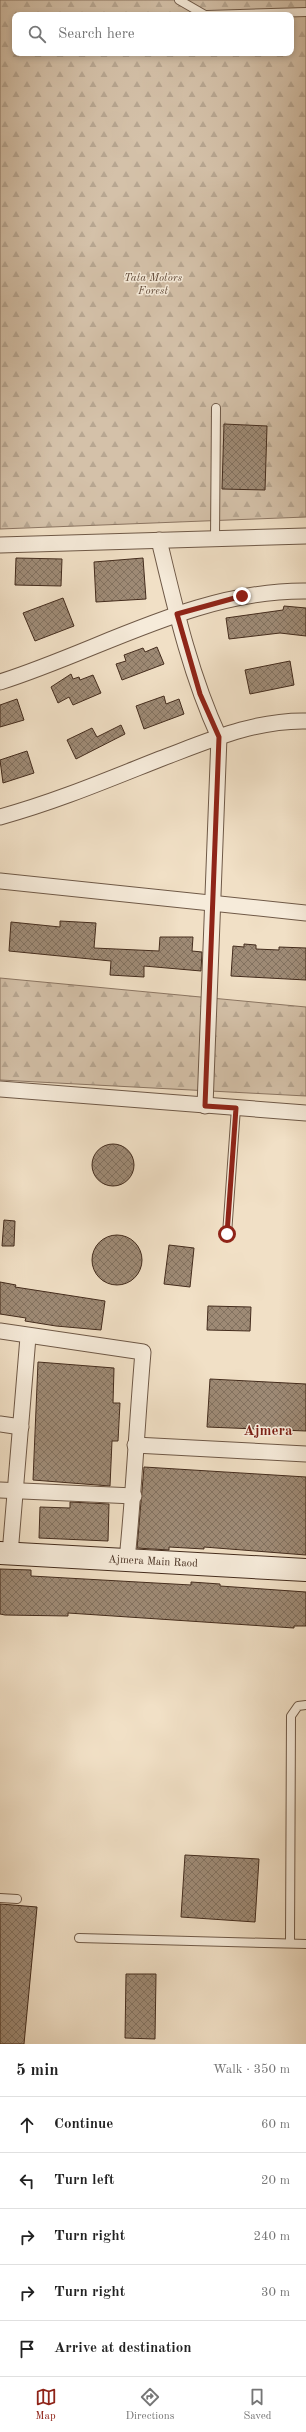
<!DOCTYPE html>
<html lang="en">
<head>
<meta charset="utf-8">
<style>
	:root { --surface:#fff; --page:#f2f2f2; --text:#222; --muted:#767676; --line:#e0e0e0; --accent:#8f2418 }
	body { margin:0; font-family:"Old Standard TT",serif; background:var(--page); color:var(--text) }
	.stop { position:absolute; width:12px; height:12px; margin:-9px; border:3px solid #8f2418; border-radius:50%; background:#fff }
	.stop.end { background:#8f2418; border-color:#fff; box-shadow:0 1px 4px #0008 }
	.list { margin:0; padding:0; list-style:none }
	h2 { display:flex; justify-content:space-between; align-items:center; height:52px; margin:0; padding:0 16px; font-size:17px }
	h2 small { font-size:13px; font-weight:400; color:var(--muted) }
	.list li { display:grid; grid-template-columns:26px 1fr auto; gap:12px; align-items:center; box-sizing:border-box; height:56px; padding:0 16px; border-top:1px solid var(--line) }
	.list b { display:block; font-size:15px; white-space:nowrap }
	.list em { font-size:13px; font-style:normal; color:var(--muted) }
	.icon { flex:none; width:22px; height:22px; fill:none; stroke:currentColor; stroke-width:2; stroke-linecap:round; stroke-linejoin:round }
	.map { position:relative; flex:none; width:306px; height:2044px; overflow:hidden }
	.search { position:absolute; background:var(--surface); box-shadow:0 2px 6px #0003; left:12px; right:12px; top:12px; height:44px; display:flex; align-items:center; gap:10px; box-sizing:border-box; padding:0 14px; border-radius:8px; color:var(--muted); font-size:15px }
	.sheet { height:332px; background:var(--surface) }
	nav { display:flex; justify-content:space-around; align-items:center; box-sizing:border-box; height:56px; border-top:1px solid var(--line); background:var(--surface); font-size:11px; color:var(--muted) }
	nav a { display:grid; justify-items:center; gap:2px }
	nav .on { color:var(--accent) }
	.map>svg:first-child { display:block }
	.forest { fill:url(#forest-firs); stroke:#8c7663; fill-rule:evenodd }
	.building { fill:url(#building-cross-hatch); stroke:#442c1d }
	.lines { fill:none; stroke-linecap:round; stroke-linejoin:round }
	.lane-casing { stroke:#6f5947; stroke-width:10 }
	.street-casing { stroke:#6f5947; stroke-width:17 }
	.secondary-casing { stroke:#442c1d; stroke-width:24 }
	.lane { stroke:#f6ebda; stroke-width:8 }
	.street { stroke:#f6ebda; stroke-width:15 }
	.secondary { stroke:#f6ebda; stroke-width:22 }
	.route { stroke:#8f2418; stroke-width:5 }
	.labels { text-anchor:middle; dominant-baseline:central; stroke-width:3; stroke-linejoin:round; paint-order:stroke }
	.park-label { font-size:11px; font-style:italic; fill:#614a39; stroke:#f6ebda }
	.street-label { font-size:11px; fill:#442c1d; stroke:#f6ebda }
	.district-label { font-size:15px; font-weight:bold; fill:#7a1f14; stroke:#f6ebda }
</style>
</head>
<body>
<div class="map">
<svg width="306" height="2044" viewBox="0 0 306 2044">
	<defs>
		<pattern id="forest-firs" width="22" height="20" patternUnits="userSpaceOnUse"><rect width="22" height="20" fill="#d4c1a9"/><path d="M5 1l3.5 6h-7zM16 11l3.5 6h-7z" fill="#b7a691"/></pattern>
		<pattern id="building-cross-hatch" width="8" height="8" patternUnits="userSpaceOnUse"><rect width="8" height="8" fill="#9e8a75"/><path d="M0 0l8 8M0 8l8-8" fill="none" stroke="#82715f"/></pattern>
	</defs>
	<rect width="100%" height="100%" fill="#f1e0c6"/>
	<filter id="stains"><feTurbulence type="fractalNoise" baseFrequency=".005" numOctaves="4"/><feColorMatrix values="0 0 0 0 .2 0 0 0 0 .09 0 0 0 0 .02 0 0 0 .5 -.17"/></filter>
	<radialGradient id="worn" r=".72"><stop offset=".6" stop-color="#630" stop-opacity="0"/><stop offset="1" stop-color="#630" stop-opacity=".3"/></radialGradient>
	<g class="forest">
		<path d="M0,0H306V517L0,529ZM15,15H291V53H15Z"/>
		<path d="M0,978L306,1007V1096L0,1080Z"/>
	</g>
	<g class="building">
		<path d="M224,424L267,426L265,490L222,489Z"/>
		<path d="M16,558L62,559L61,586L15,585Z"/>
		<path d="M143,558L146,599L96,602L94,562Z"/>
		<path d="M63,598L74,626L35,641L23,613Z"/>
		<path d="M284,606L306,608V636L280,633L229,639L226,618L283,610Z"/>
		<path d="M157,647L164,664L122,680L116,664L126,661L124,655L143,648L145,652Z"/>
		<path d="M290,661L294,685L250,694L245,670Z"/>
		<path d="M71,674L73,679L79,677L80,680L93,675L101,693L73,705L69,697L58,703L51,687Z"/>
		<path d="M164,696L166,704L179,699L184,714L144,729L136,706Z"/>
		<path d="M17,699L24,720L0,727V705Z"/>
		<path d="M121,725L125,734L76,759L67,740L92,728L97,737Z"/>
		<path d="M27,751L34,773L3,783L0,760Z"/>
		<path d="M60,921L96,923L94,948L159,951L160,937H193L192,951L202,952L201,971L144,966V977L110,975L111,961L9,951L11,922L60,927Z"/>
		<path d="M244,944L256,945V949L279,950V947L306,948V980L231,976L233,946L244,947Z"/>
		<circle cx="113" cy="1165" r="21"/>
		<path d="M4,1220L15,1221L14,1246H2Z"/>
		<circle cx="117" cy="1260" r="25"/>
		<path d="M169,1245L194,1248L190,1287L164,1284Z"/>
		<path d="M0,1282L16,1285L15,1287L105,1301L101,1330L56,1326L25,1321L26,1318L0,1314Z"/>
		<path d="M208,1306L251,1307L250,1331L207,1330Z"/>
		<path d="M38,1362L114,1368L113,1403H120L118,1441H112L110,1486L33,1480Z"/>
		<path d="M210,1379L306,1384V1431L207,1427Z"/>
		<path d="M144,1467L306,1477V1555L204,1547V1549L169,1547V1550L137,1548Z"/>
		<path d="M70,1502L109,1504L108,1541L39,1538L40,1507L70,1508Z"/>
		<path d="M0,1569L31,1570V1576L191,1585V1582L220,1584V1586L306,1592V1626H294V1628L68,1613V1616L5,1615L0,1614Z"/>
		<path d="M185,1855L259,1859L255,1922L181,1917Z"/>
		<path d="M0,1904L37,1907L24,2044H0Z"/>
		<path d="M126,1974H156L155,2039L125,2038Z"/>
	</g>
	<g class="lines">
		<g class="lane-casing">
			<g id="lane">
				<path d="M179,0L205,15"/>
				<path d="M207,15L306,12"/>
				<path d="M215,539L216,408"/>
				<path d="M227,1234L236,1108"/>
				<path d="M0,1898L17,1899"/>
				<path d="M79,1938L306,1944"/>
				<path d="M290,1943L291,1716L298,1706L306,1705"/>
			</g>
		</g>
		<g class="street-casing">
			<g id="street">
				<path d="M159,540C175,607 190,674 219,737L205,1106"/>
				<path d="M0,545L306,536"/>
				<path d="M0,682C101,650 197,590 306,591"/>
				<path d="M0,817C55,802 107,780 160,759C208,741 254,720 306,721"/>
				<path d="M0,881L306,913"/>
				<path d="M0,1089L306,1113"/>
				<path d="M0,1331L143,1352C137,1422 134,1491 127,1560"/>
				<path d="M0,1424L21,1427"/>
				<path d="M135,1445L306,1454"/>
				<path d="M0,1490L134,1496"/>
				<path d="M10,1554L28,1337"/>
			</g>
		</g>
		<g class="secondary-casing">
			<path id="secondary" d="M0,1553L306,1570"/>
		</g>
		<use href="#lane" class="lane"/>
		<use href="#street" class="street"/>
		<use href="#secondary" class="secondary"/>
	</g>
	<g class="lines">
		<path class="route" d="M227,1234L236,1108L205,1106L219,737L200,694L177,614L242,596"/>
	</g>
	<g class="labels">
		<g class="park-label">
			<text x="153" y="278">Tata Motors<tspan x="153" dy="13">Forest</tspan></text>
		</g>
		<g class="street-label">
			<text transform="translate(153 1562) rotate(3)">Ajmera Main Raod</text>
		</g>
		<g class="district-label">
			<text x="268" y="1431">Ajmera</text>
		</g>
	</g>
	<rect width="100%" height="100%" filter="url(#stains)"/>
	<rect width="100%" height="100%" fill="url(#worn)"/>
</svg>
<div class="stop" style="left:227px;top:1234px"></div>
<div class="stop end" style="left:242px;top:596px"></div>
<div class="search"><svg class="icon" aria-label="search" viewBox="0 0 24 24"><circle cx="10" cy="10" r="6"/><path d="M15 15l6 6"/></svg>Search here</div>
</div>
<section class="sheet">
<h2>5 min<small>Walk · 350 m</small></h2>
<ul class="list">
<li><svg class="icon" aria-label="ahead" viewBox="0 0 24 24"><path d="M12 20V5M6 11l6-6 6 6"/></svg><div><b>Continue</b></div><em>60 m</em></li>
<li><svg class="icon" aria-label="left" viewBox="0 0 24 24"><path d="M17 20v-9H6M10 6l-5 5 5 5"/></svg><div><b>Turn left</b></div><em>20 m</em></li>
<li><svg class="icon" aria-label="right" viewBox="0 0 24 24"><path d="M7 20v-9h11M14 6l5 5-5 5"/></svg><div><b>Turn right</b></div><em>240 m</em></li>
<li><svg class="icon" aria-label="right" viewBox="0 0 24 24"><path d="M7 20v-9h11M14 6l5 5-5 5"/></svg><div><b>Turn right</b></div><em>30 m</em></li>
<li><svg class="icon" aria-label="arrive" viewBox="0 0 24 24"><path d="M6 21V4h12l-3 4 3 4H6"/></svg><div><b>Arrive at destination</b></div></li>
</ul>
</section>
<nav>
<a class="on"><svg class="icon" aria-label="map" viewBox="0 0 24 24"><path d="M3 6l6-2 6 2 6-2v14l-6 2-6-2-6 2zM9 4v14M15 6v14"/></svg>Map</a>
<a><svg class="icon" aria-label="directions" viewBox="0 0 24 24"><path d="M12 3l9 9-9 9-9-9zM9 14v-3h6M13 9l2 2-2 2"/></svg>Directions</a>
<a><svg class="icon" aria-label="saved" viewBox="0 0 24 24"><path d="M7 4h10v16l-5-4-5 4z"/></svg>Saved</a>
</nav>
</body>
</html>
